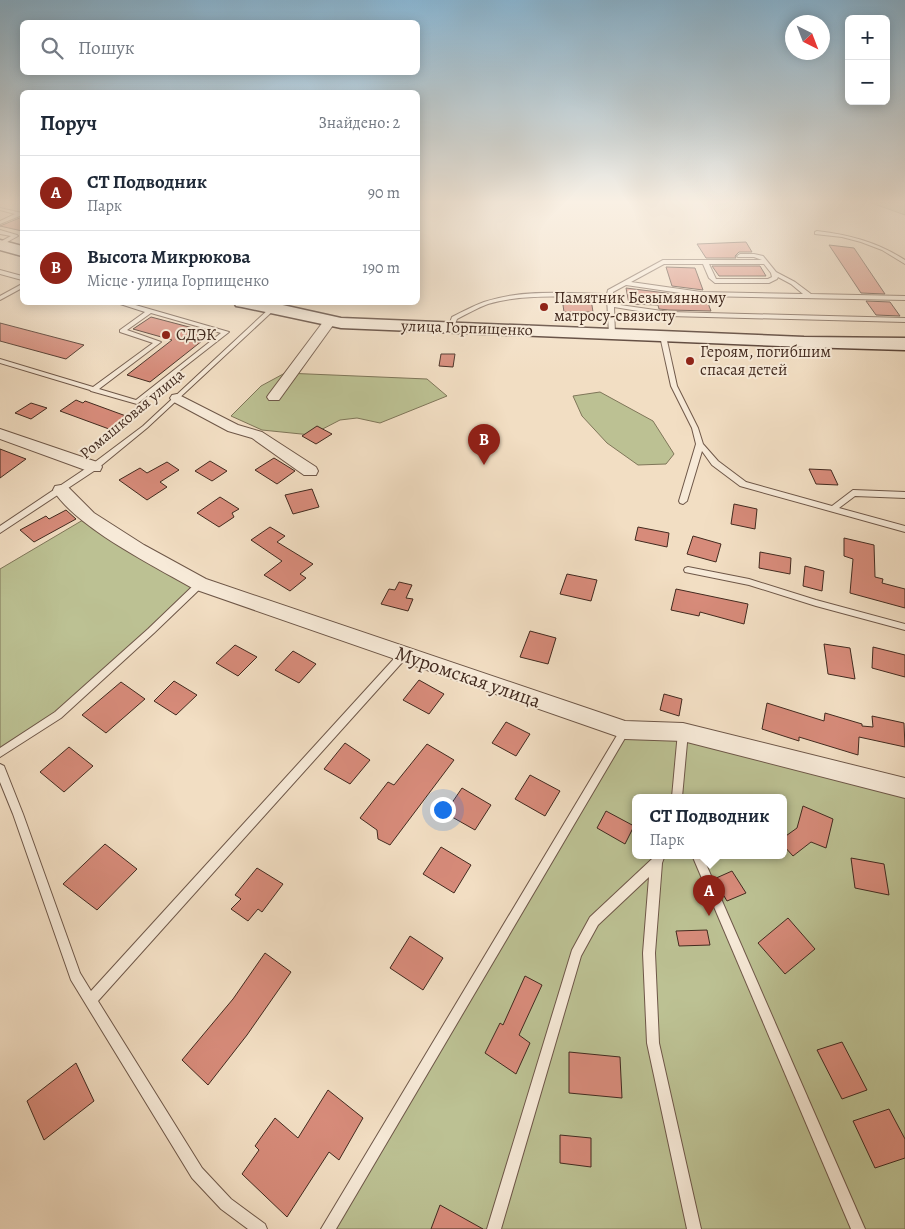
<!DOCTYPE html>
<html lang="uk">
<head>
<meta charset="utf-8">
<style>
	:root { --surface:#fff; --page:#f6f6f7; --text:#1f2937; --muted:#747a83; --line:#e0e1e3; --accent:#8f2418 }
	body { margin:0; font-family:Alegreya,serif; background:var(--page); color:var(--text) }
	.controls { position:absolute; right:15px; top:15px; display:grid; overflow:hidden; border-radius:8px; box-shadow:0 2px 12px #0003 }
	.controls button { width:45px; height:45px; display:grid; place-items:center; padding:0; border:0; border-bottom:1px solid var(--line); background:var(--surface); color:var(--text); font:25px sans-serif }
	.compass { position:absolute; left:785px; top:15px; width:45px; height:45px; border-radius:50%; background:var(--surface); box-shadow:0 2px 12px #0003; rotate:138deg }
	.you { position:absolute; left:442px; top:809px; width:18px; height:18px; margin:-12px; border:4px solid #fff; border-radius:50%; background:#1a73e8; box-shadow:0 0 0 8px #1a73e833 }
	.badge { display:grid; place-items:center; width:32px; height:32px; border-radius:50%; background:var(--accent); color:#fff; font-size:16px; font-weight:700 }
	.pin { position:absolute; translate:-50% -41px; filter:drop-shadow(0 1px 2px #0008) }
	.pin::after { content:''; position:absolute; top:26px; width:18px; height:15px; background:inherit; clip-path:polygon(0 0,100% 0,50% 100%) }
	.popup { position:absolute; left:632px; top:794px; width:155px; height:65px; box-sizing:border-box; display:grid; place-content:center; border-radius:8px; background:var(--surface); filter:drop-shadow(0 1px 4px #0005); font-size:16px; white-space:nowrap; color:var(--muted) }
	.popup b { font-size:19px; color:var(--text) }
	.popup::after { content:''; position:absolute; left:50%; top:100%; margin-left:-10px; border:10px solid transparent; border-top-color:var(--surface) }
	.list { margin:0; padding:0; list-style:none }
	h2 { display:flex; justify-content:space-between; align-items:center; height:65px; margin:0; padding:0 20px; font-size:21px }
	h2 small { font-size:16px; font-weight:400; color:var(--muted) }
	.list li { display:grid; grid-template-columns:32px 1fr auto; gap:15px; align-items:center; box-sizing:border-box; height:75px; padding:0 20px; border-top:1px solid var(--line) }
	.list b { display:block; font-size:19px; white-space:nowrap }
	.list p { margin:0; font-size:16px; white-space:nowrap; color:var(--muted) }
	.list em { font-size:16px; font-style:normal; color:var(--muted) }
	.icon { flex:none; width:28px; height:28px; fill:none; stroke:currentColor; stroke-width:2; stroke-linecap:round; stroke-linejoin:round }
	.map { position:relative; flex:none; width:905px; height:1229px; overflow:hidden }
	.search { position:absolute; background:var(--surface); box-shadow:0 2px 12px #0003; left:20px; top:20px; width:400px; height:55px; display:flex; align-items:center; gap:12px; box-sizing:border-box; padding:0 18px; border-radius:8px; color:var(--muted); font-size:19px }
	.panel { position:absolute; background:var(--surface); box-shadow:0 2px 12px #0003; left:20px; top:90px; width:400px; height:215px; border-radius:8px }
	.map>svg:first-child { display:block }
	.green { fill:#bcc193; stroke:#7f7659; fill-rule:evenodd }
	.building { fill:#d78b7a; stroke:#422a1f }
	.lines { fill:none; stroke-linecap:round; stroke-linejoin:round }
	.service-casing { stroke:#6e5748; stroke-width:2 }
	.minor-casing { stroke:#6e5748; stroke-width:2 }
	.secondary-casing { stroke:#422a1f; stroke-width:3 }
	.service { fill:#f7ead8; fill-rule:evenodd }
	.minor { fill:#f7ead8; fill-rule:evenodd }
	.secondary { fill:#f7ead8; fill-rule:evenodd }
	.poi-dot { fill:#8f2418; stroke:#f7ead8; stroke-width:2 }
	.labels { text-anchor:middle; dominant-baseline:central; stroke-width:4; stroke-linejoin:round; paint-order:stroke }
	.far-poi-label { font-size:16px; fill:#422a1f; stroke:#f7ead8; text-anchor:start }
	.far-street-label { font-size:16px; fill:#422a1f; stroke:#f7ead8 }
	.street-label { font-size:20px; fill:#422a1f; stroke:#f7ead8 }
</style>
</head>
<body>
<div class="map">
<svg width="905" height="1229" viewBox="0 0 905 1229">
	<rect width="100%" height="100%" fill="#f2dec3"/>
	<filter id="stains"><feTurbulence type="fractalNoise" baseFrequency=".004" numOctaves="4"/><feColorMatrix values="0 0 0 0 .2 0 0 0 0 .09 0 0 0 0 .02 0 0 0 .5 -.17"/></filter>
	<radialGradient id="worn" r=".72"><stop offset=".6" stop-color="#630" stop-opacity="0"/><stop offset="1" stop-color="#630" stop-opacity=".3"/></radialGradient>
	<g class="green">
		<path d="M869,202H905V215Z"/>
		<path d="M285,373L427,379L447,396L380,423L357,418L340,420L311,435L262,430L231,416L261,386Z"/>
		<path d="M600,392L653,421L674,454L666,464L638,465L607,443L582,416L573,396Z"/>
		<path d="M88,517L200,584L58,715L0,753V569Z"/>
		<path d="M625,730L696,735L905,788V1229H328ZM635,797H783V855H635Z"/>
	</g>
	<g class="building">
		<path d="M22,217V231L0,226Z"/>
		<path d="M746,242L752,252H739L735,256L736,258H706L697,244Z"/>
		<path d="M829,245L854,248L885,294L861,293Z"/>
		<path d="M712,266H760L766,276H719Z"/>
		<path d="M666,267L695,268L703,290L672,286Z"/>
		<path d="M626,288L706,298L711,311L669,310L659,309L658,305L629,304Z"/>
		<path d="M562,298L591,299L593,312H564Z"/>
		<path d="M866,301L890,302L900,316L876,315Z"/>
		<path d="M151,317L212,333L150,382L127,375L172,340L133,329Z"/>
		<path d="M0,323L84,345L66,359L0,341Z"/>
		<path d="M441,354H455L453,367L439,366Z"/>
		<path d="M76,400L83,403L85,401L126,416L109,429L60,411Z"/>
		<path d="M31,403L47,408L31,419L15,413Z"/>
		<path d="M317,426L332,434L316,444L302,436Z"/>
		<path d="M0,449L26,459L0,478Z"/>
		<path d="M274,458L295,471L277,484L255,470Z"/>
		<path d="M210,461L227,471L212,481L195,471Z"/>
		<path d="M167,462L179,470L160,482L167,487L147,500L119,480L140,468L147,473Z"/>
		<path d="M809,469L831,470L838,485L816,484Z"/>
		<path d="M312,489L319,507L293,514L285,495Z"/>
		<path d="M220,497L239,509L232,513L234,517L219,527L197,513Z"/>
		<path d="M734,504L757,509L755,529L731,524Z"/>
		<path d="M66,510L76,519L34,542L20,530L46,516L49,519Z"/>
		<path d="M270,527L285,536L277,542L313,564L300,574L306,578L290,591L264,575L282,561L251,540Z"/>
		<path d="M638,527L669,533L667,547L635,540Z"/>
		<path d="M693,536L721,544L716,562L687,554Z"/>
		<path d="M844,538L874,545L875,577L883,579L882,583L905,589V608L850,593L853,559L844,556Z"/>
		<path d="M760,552L791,558L790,574L759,568Z"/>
		<path d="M805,566L824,571L822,591L803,586Z"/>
		<path d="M567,574L597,580L591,601L560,594Z"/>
		<path d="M399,582L412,585L406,598L413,599L408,611L381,604L389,589L395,590Z"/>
		<path d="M676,589L748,604L744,624L700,612L699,616L671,610Z"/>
		<path d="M530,631L556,638L548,664L520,657Z"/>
		<path d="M824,644L850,648L855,679L828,674Z"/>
		<path d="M235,645L257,657L238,676L216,663Z"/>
		<path d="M873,647L905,655V677L872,668Z"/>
		<path d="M293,651L316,664L299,683L275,670Z"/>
		<path d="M419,680L444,694L429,714L403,700Z"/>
		<path d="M174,681L197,695L176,715L154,701Z"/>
		<path d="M121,682L145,699L106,733L82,715Z"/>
		<path d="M664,694L682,699L679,716L660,710Z"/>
		<path d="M767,703L824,721L825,713L862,724V726L873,727L872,716L904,723L905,747L859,737L858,755L799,737V741L762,729Z"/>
		<path d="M506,722L530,734L516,756L492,743Z"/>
		<path d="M345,743L370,760L350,784L324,769Z"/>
		<path d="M427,744L454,760L390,845L378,839L377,830L360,818L388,782L394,785Z"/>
		<path d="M69,747L93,766L64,792L40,772Z"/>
		<path d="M530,775L560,791L545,816L515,799Z"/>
		<path d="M462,788L491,805L475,830L445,813Z"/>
		<path d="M803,806L833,819L826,848L811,842L793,856L783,845V838L797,828Z"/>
		<path d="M606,811L634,826L625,844L597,828Z"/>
		<path d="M105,844L137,869L97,910L63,884Z"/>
		<path d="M441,847L471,865L454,893L423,874Z"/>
		<path d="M851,858L884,864L889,895L855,888Z"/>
		<path d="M257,868L283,884L262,912L258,909L248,921L231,909L241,899L235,895Z"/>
		<path d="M732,871L746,893L727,901L714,879Z"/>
		<path d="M788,918L815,949L785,974L758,943Z"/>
		<path d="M707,930L710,945L679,946L676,931Z"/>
		<path d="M410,936L443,958L423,990L390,968Z"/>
		<path d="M265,953L291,972L247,1035L208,1085L182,1060L233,999Z"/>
		<path d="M525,976L542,985L519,1035L530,1043L516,1074L485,1053L500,1023L503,1025Z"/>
		<path d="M842,1042L867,1090L842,1099L817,1050Z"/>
		<path d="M569,1052L620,1057L622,1098L569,1093Z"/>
		<path d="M76,1063L94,1101L44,1140L27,1101Z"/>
		<path d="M328,1090L363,1118L339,1160L329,1152L287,1217L242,1174L259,1150L255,1146L275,1118L298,1138Z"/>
		<path d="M889,1109L905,1139V1158L875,1168L853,1121Z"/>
		<path d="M560,1135L591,1138V1167L560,1163Z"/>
		<path d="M440,1205L483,1229H431Z"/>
	</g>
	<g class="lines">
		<g class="service-casing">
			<g id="service">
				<path d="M0,208L22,213V215L0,224V221L15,214L0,210Z"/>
				<path d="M0,230L17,235L18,236L0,246V242L11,236L0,234Z"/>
				<path d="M817,231C850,235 877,242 905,260V264L882,250L861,242L842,237L815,234V232Z"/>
				<path d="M740,254H754L763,256L776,272L795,282L811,294L905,296V300L701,296L626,285L613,292V304L669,312L905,318V322L669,316L614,307L615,334L612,336L609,334L607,298C570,297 524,293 488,304C477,308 467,314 457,319L453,329L448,328L452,317C462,312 473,306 484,302C522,289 567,293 607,294L608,290L663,260H762L754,257H738L737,256ZM664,264H703L709,278L715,283H769L777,279L778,277L791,284L803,294L701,292L631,282ZM709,264H764L771,273L772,277L768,279H716Z"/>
				<path d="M0,270L22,276V280L0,274Z"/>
				<path d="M22,284V288L0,300V296Z"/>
				<path d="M114,302H125L229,332L137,404L91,391L90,390L0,363V359L93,387L153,343L120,332V330L145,312ZM151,313L221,333L136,400L99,389L161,342L127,330Z"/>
				<path d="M270,308L275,309L147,428L97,469L0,533V526L91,465L143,426Z"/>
				<path d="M663,334L666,336L677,386L698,428L703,444L718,461L746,482L832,506L853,490L905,492V498L855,496L839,508L905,526V532L740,486L712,465L702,451L687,501L683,504L680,503L679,501L696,444L692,428L671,386L660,336Z"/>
				<path d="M688,567L749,579L816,600L905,624V630L816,606L749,585L685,572L684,570L685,568Z"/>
				<path d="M200,581L203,582L204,584L203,586L154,633L61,718L0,757V748L55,712L148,629L197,582Z"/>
				<path d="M404,650L407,651L409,654L407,657L98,1001L202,1168L231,1199L265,1224L267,1229H248L221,1209L192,1178L71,980L13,814L0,782V764L4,766L23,814L80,973L91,991L401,651Z"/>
				<path d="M625,726L628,727L630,730L628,733L336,1229H321L622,727Z"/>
				<path d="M683,728L686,729L688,732L682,797H672L678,732L680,729Z"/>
				<path d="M654,855H665L662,863L655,953L659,1043L701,1229H687L647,1043L643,953L649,877L598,925L581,956L501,1229H487L572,950L590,917L652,859Z"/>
				<path d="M692,855H702L865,1229H851Z"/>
			</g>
		</g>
		<g class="minor-casing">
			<g id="minor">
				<path d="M330,317L336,321L279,400H269L267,397L269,394L326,318Z"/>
				<path d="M177,394L238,425L262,432L316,467L318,471L316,475H304L252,438L228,431L172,401L170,398L172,395Z"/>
				<path d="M0,429L100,463L102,467L100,471H88L0,439Z"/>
				<path d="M61,485L67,486L94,513L144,545L206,579L625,721L683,723L905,778V798L683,741L625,739L194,589C154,566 77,528 53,490L55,486Z"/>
			</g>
		</g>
		<g class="secondary-casing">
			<g id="secondary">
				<path d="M0,240L22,246V256L0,250Z"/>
				<path d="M234,302H269L341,318L804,337L905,338V350L804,347L341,328L242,307L236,306Z"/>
			</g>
		</g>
		<use href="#service" class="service"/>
		<use href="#minor" class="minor"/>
		<use href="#secondary" class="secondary"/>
	</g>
	<linearGradient id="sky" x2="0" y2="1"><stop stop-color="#89b7d5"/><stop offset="0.54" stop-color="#f9f0e4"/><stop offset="1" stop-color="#f9f0e4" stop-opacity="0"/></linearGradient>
	<rect width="905" height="374" fill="url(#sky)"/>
	<g class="poi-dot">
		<circle cx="544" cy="307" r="5"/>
		<circle cx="166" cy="335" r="5"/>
		<circle cx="690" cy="361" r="5"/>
	</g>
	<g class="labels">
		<g class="far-poi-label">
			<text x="554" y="298">Памятник Безымянному<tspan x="554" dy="18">матросу-связисту</tspan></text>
			<text x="176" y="335">СДЭК</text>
			<text x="700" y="352">Героям, погибшим<tspan x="700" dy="18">спасая детей</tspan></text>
		</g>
		<g class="far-street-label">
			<text transform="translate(467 328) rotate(2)">улица Горпищенко</text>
			<text transform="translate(132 414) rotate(-40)">Ромашковая улица</text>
		</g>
		<g class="street-label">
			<text transform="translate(468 677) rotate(19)">Муромская улица</text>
		</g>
	</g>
	<rect width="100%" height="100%" filter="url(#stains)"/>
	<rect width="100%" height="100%" fill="url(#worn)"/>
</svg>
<div class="controls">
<button>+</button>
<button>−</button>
</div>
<svg class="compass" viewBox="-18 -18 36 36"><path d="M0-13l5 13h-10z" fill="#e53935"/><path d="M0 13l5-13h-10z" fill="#747a83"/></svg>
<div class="you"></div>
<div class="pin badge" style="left:709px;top:916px">A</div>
<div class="popup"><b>СТ Подводник</b>Парк</div>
<div class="pin badge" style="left:484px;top:465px">B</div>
<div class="search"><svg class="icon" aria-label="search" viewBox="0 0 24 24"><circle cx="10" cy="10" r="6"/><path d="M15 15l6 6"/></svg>Пошук</div>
<section class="panel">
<h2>Поруч<small>Знайдено: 2</small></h2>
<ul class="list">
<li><span class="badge">A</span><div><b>СТ Подводник</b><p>Парк</p></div><em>90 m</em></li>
<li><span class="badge">B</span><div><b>Высота Микрюкова</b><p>Місце · улица Горпищенко</p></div><em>190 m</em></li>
</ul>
</section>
</div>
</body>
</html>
